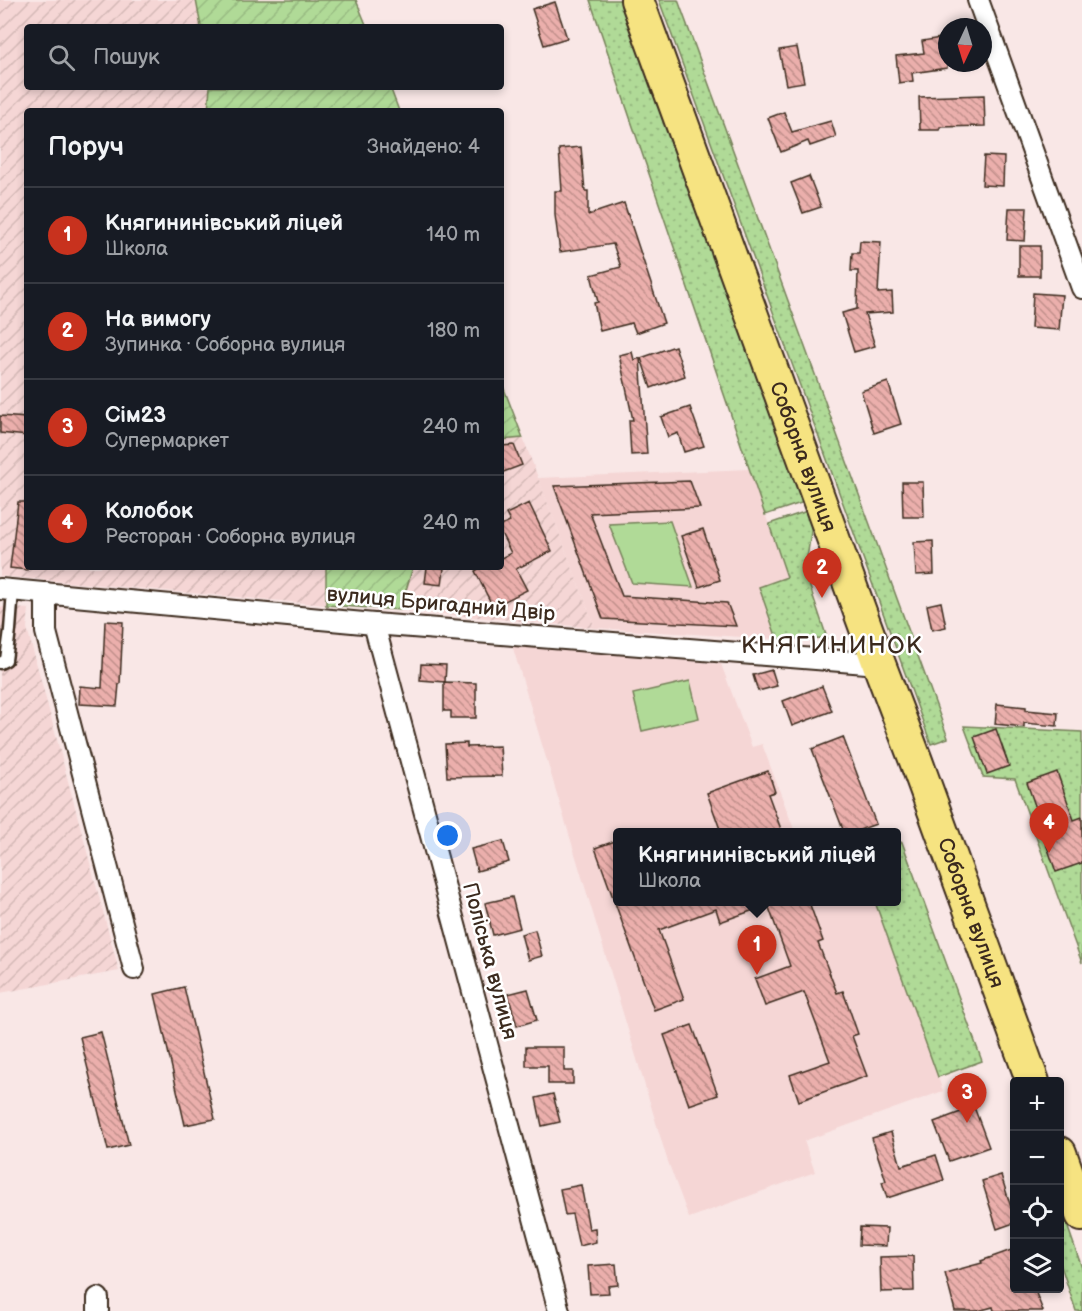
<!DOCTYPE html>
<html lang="uk">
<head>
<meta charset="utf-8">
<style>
	:root { --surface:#171b24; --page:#242831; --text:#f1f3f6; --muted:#9ea1a6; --line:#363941; --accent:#c8321e }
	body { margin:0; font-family:"Balsamiq Sans",sans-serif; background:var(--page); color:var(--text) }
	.controls { position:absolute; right:18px; bottom:18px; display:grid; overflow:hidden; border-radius:6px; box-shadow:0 3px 9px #0003 }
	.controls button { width:54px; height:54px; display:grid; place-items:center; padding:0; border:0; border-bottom:2px solid var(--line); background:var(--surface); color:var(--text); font:30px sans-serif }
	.compass { position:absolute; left:938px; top:18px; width:54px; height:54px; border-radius:50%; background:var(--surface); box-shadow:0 3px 9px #0003; rotate:184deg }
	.you { position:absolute; left:448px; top:836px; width:21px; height:21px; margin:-15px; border:4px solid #fff; border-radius:50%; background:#1a73e8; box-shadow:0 0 0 9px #1a73e833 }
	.badge { display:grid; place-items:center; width:39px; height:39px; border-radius:50%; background:var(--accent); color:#fff; font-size:20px; font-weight:700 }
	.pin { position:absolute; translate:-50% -50px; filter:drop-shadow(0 2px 3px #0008) }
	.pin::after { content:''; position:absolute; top:32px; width:21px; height:18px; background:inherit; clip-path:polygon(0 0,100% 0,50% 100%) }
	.popup { position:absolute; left:613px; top:828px; width:288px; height:78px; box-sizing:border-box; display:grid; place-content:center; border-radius:6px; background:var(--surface); filter:drop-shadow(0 2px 4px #0005); font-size:20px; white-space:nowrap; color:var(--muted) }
	.popup b { font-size:22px; color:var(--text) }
	.popup::after { content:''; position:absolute; left:50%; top:100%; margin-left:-12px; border:12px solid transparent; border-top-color:var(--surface) }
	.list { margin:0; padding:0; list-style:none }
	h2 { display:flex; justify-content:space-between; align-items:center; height:78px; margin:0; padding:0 24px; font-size:26px }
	h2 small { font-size:20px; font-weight:400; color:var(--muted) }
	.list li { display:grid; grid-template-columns:39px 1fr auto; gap:18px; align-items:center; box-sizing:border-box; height:96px; padding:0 24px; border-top:2px solid var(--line) }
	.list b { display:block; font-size:22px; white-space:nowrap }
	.list p { margin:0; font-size:20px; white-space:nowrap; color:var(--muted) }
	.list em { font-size:20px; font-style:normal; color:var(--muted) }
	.icon { flex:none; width:33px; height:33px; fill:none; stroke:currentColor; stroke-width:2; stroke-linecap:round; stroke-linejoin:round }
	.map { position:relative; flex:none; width:1082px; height:1311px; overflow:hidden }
	.search { position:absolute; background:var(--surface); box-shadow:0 3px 9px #0003; left:24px; top:24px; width:480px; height:66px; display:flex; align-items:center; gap:15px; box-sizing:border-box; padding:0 21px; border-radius:6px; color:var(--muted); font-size:22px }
	.panel { position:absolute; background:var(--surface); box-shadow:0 3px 9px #0003; left:24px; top:108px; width:480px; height:462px; border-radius:6px }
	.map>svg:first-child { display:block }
	.built { fill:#f5d6d5 }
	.industrial { fill:url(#industrial-furrows) }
	.grass { fill:url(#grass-dots); stroke:#76825a; stroke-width:1.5 }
	.park { fill:#b0da97; stroke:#76825a; stroke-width:1.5 }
	.garden { fill:url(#garden-furrows); stroke:#76825a; stroke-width:1.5 }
	.building { fill:url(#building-back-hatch); stroke:#3b2a1e; stroke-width:1.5 }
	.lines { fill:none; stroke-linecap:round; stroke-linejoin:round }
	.service-casing { stroke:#3b2a1e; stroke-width:15 }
	.minor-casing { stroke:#3b2a1e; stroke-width:24 }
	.primary-casing { stroke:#3b2a1e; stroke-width:36 }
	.service { stroke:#fff; stroke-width:10 }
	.minor { stroke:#fff; stroke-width:20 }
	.primary { stroke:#f6e381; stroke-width:32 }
	.labels { text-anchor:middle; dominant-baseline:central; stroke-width:5; stroke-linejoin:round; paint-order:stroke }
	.street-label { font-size:21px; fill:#3b2a1e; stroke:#fff }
	.quarter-label { font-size:24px; letter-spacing:1.5px; fill:#3b2a1e; stroke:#fff }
</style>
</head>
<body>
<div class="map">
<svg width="1082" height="1311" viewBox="0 0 1082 1311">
	<defs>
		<pattern id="industrial-furrows" width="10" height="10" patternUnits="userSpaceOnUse" patternTransform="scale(1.5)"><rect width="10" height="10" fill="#f5d6d5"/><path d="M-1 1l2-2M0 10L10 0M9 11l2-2" fill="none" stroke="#d3b8b6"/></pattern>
		<pattern id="grass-dots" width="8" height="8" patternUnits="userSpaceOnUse" patternTransform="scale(1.5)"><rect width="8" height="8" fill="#b0da97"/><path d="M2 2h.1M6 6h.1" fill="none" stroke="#98bb82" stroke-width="1.8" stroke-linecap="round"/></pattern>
		<pattern id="garden-furrows" width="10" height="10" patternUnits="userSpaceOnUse" patternTransform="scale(1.5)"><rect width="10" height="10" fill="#b0da97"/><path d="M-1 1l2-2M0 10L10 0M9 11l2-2" fill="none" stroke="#98bb82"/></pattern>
		<pattern id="building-back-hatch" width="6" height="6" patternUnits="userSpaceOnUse" patternTransform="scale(1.5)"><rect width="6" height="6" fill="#ebafac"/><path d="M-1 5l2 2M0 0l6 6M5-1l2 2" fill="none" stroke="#c08f8b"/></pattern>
	</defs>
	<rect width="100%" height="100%" fill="#f9e7e6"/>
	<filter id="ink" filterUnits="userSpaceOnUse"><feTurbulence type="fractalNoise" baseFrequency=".0167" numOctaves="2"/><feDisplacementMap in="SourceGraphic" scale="12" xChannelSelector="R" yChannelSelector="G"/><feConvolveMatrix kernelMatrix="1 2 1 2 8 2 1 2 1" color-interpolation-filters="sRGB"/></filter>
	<g filter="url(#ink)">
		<g class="built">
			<path d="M750,469L787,578L759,587L777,639L595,628L538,478Z"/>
			<path d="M512,645L721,664L752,747L762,744L795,832H618V902H875L943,1091L804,1141L815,1172L689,1218L667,1159Z"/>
		</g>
		<g class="industrial">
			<path d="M0,0H196L201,27H27V87H210L208,111H27V567H326V605L0,576Z"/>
			<path d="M523,438L595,628L400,610L413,567H501V440Z"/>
			<path d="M0,607L29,609L27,628L119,971L0,993Z"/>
		</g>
		<g class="grass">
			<path d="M590,0H623L807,501L765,515Z"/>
			<path d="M659,0H678L948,738L931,744Z"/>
			<path d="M810,510L813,518L805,572L827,638L777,639L759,587L787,577L769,524Z"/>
			<path d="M964,726L1082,732V963L1015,779L983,777Z"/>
			<path d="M902,842L982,1061L938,1077L875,902H897V844Z"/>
			<path d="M1066,1222L1082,1268V1311H1076L1060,1263V1225Z"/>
		</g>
		<g class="park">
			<path d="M670,521L693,587L632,583L609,524Z"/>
			<path d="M690,681L699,718L642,731L633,694Z"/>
		</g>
		<g class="garden">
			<path d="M196,0H356L367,27H201Z"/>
			<path d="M210,87H390L399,111H208Z"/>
			<path d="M501,381L523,438L501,440Z"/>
			<path d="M326,567H413L400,610L326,605Z"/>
		</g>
		<g class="building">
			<path d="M555,2L567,38L544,45L532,9Z"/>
			<path d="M947,37V68L912,73L913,81L899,83L896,56L924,53L922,41Z"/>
			<path d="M797,47L804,82L786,85L779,50Z"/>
			<path d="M984,95L985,126L940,127V130H920L919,97Z"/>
			<path d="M784,112L792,132L831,121L836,137L810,146L808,141L781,152L768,118Z"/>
			<path d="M581,147L585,191H588V215L624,203L664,323L636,333L632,323L600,331L594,303L598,302L591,275L621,267L613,244L560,252L555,215V191H562L559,149Z"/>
			<path d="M984,156L1004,157L1003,186L982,185Z"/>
			<path d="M809,176L821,207L803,213L791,183Z"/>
			<path d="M1009,208H1027L1025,241L1007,240Z"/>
			<path d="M860,241L881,242L878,293L892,292L893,312L865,314L875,346L854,352L842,313L857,309L858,271H851L852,253H859Z"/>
			<rect x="1019" y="246" width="21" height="30"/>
			<path d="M1033,293L1062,295L1059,330L1031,328Z"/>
			<path d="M675,346L685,376L651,388L641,358Z"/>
			<path d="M632,352L634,360L640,358L647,454L631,455L629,420H633L619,355Z"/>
			<path d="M888,382L901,424L874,433L861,391Z"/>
			<path d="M690,407L704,446L684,452L678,433L668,437L661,417Z"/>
			<path d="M0,416L27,418V436L0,433Z"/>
			<path d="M514,445L522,465L501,473V446Z"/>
			<path d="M690,481L700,508L590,513L622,596L727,603L736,626L603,619L554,486Z"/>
			<path d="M902,482H923L924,517H903Z"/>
			<path d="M18,502H27V570L10,568Z"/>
			<path d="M529,503L552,551L516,569L527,590L493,607L475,571L482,567H501V558L511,553L501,533V526L510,522L506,514Z"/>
			<path d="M703,529L720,580L699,587L681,536Z"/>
			<path d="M933,541L934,574L916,575L914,542Z"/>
			<path d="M427,567L444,568L442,585L425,583Z"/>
			<path d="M941,602L946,627L932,630L927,605Z"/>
			<path d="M105,621L123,622L120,684H119L117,706L79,704L80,686L102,688Z"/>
			<path d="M421,664L446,665L445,682L420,680Z"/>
			<path d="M772,670L777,686L758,691L753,675Z"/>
			<path d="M444,682L476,683V718H451V711H444Z"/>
			<path d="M822,686L832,711L792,726L783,701Z"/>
			<path d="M997,704L1026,707V710L1058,713L1057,726L1024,723V727L995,724Z"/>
			<path d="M996,729L1009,766L987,774L974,737Z"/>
			<path d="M843,737L876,824L854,832H844L812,749Z"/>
			<path d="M467,743V747L500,746L502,776L447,777L445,744Z"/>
			<path d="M768,771L775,792L768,794L782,832H721L707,793Z"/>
			<path d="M1057,772L1074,820L1082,817V863L1056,872L1042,832L1044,831L1027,783Z"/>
			<path d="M618,840V902H809L823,941L818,943L837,993L843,991L858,1034L852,1036L867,1076L799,1101L790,1075L830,1061L804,992L765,1006L755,979L790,966L768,905L720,922L716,909L659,930L684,999L654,1010L595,848Z"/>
			<path d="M503,841L509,862L477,871L471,849Z"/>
			<path d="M512,897L520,928L493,935L485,903Z"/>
			<path d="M535,930L542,956L528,960L521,934Z"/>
			<path d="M184,987L215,1119L185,1125L155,994Z"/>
			<path d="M528,989L537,1020L517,1026L508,994Z"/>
			<path d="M692,1025L718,1095L689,1105L664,1035Z"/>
			<path d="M101,1032L129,1145L108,1150L80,1037Z"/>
			<path d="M526,1047H564V1071H573V1084H548V1066H526Z"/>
			<path d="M553,1094L560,1122L542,1126L536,1098Z"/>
			<path d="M974,1107L989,1147L949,1161L934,1122Z"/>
			<path d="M891,1132L901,1166L936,1155L944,1180L887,1198L882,1182L886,1181L872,1138Z"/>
			<path d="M1001,1175L1014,1217V1223L997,1229L982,1181Z"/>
			<path d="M581,1185L589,1229L595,1228L596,1242L579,1246L572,1214L565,1215L560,1189Z"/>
			<path d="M860,1227L887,1228L886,1246L859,1245Z"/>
			<path d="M1014,1249V1288H1034L1043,1311H994L993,1307L978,1311H955L945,1273L982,1263L981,1261Z"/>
			<path d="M913,1256L914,1291L881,1292L880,1257Z"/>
			<path d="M616,1264L618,1285L608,1286L609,1293L590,1294L588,1266Z"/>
		</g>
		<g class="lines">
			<g class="service-casing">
				<path id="service" d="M0,663L6,660L10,630L13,590"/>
			</g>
			<g class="minor-casing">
				<g id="minor">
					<path d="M978,0L1082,288"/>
					<path d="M0,589L374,624L879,664"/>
					<path d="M46,593V632L134,969"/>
					<path d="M374,624L559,1311"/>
					<path d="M98,1298V1311"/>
				</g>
			</g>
			<g class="primary-casing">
				<g id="primary">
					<path id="s1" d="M637,0L879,664L916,761L1033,1082"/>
					<path d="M1060,1153L1082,1215"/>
				</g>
			</g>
			<use href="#service" class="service"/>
			<use href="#minor" class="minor"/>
			<use href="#primary" class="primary"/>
		</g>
	</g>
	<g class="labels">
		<g class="street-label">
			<text stroke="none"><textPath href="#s1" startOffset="486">Соборна вулиця</textPath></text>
			<text transform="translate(441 604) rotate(5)">вулиця Бригадний Двір</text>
			<text stroke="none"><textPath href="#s1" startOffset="972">Соборна вулиця</textPath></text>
			<text transform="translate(490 961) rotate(75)">Поліська вулиця</text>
		</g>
		<g class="quarter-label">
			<text x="832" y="645">КНЯГИНИНОК</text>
		</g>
	</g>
</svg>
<div class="controls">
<button>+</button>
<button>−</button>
<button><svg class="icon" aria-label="locate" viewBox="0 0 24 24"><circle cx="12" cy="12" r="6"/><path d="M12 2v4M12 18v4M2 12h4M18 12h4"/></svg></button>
<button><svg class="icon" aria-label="layers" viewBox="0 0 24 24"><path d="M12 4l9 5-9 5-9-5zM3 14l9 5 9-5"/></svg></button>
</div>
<svg class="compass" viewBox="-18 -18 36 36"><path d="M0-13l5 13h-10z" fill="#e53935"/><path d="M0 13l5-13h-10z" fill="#9ea1a6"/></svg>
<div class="you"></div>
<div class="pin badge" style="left:757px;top:975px">1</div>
<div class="popup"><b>Княгининівський ліцей</b>Школа</div>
<div class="pin badge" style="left:822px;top:598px">2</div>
<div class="pin badge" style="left:967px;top:1123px">3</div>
<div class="pin badge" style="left:1049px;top:853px">4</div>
<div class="search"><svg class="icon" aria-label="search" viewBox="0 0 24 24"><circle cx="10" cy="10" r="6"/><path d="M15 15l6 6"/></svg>Пошук</div>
<section class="panel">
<h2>Поруч<small>Знайдено: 4</small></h2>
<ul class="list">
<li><span class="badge">1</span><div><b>Княгининівський ліцей</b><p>Школа</p></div><em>140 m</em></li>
<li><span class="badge">2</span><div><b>На вимогу</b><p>Зупинка · Соборна вулиця</p></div><em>180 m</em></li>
<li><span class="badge">3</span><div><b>Сім23</b><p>Супермаркет</p></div><em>240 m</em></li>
<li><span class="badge">4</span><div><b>Колобок</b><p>Ресторан · Соборна вулиця</p></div><em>240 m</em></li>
</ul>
</section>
</div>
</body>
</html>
